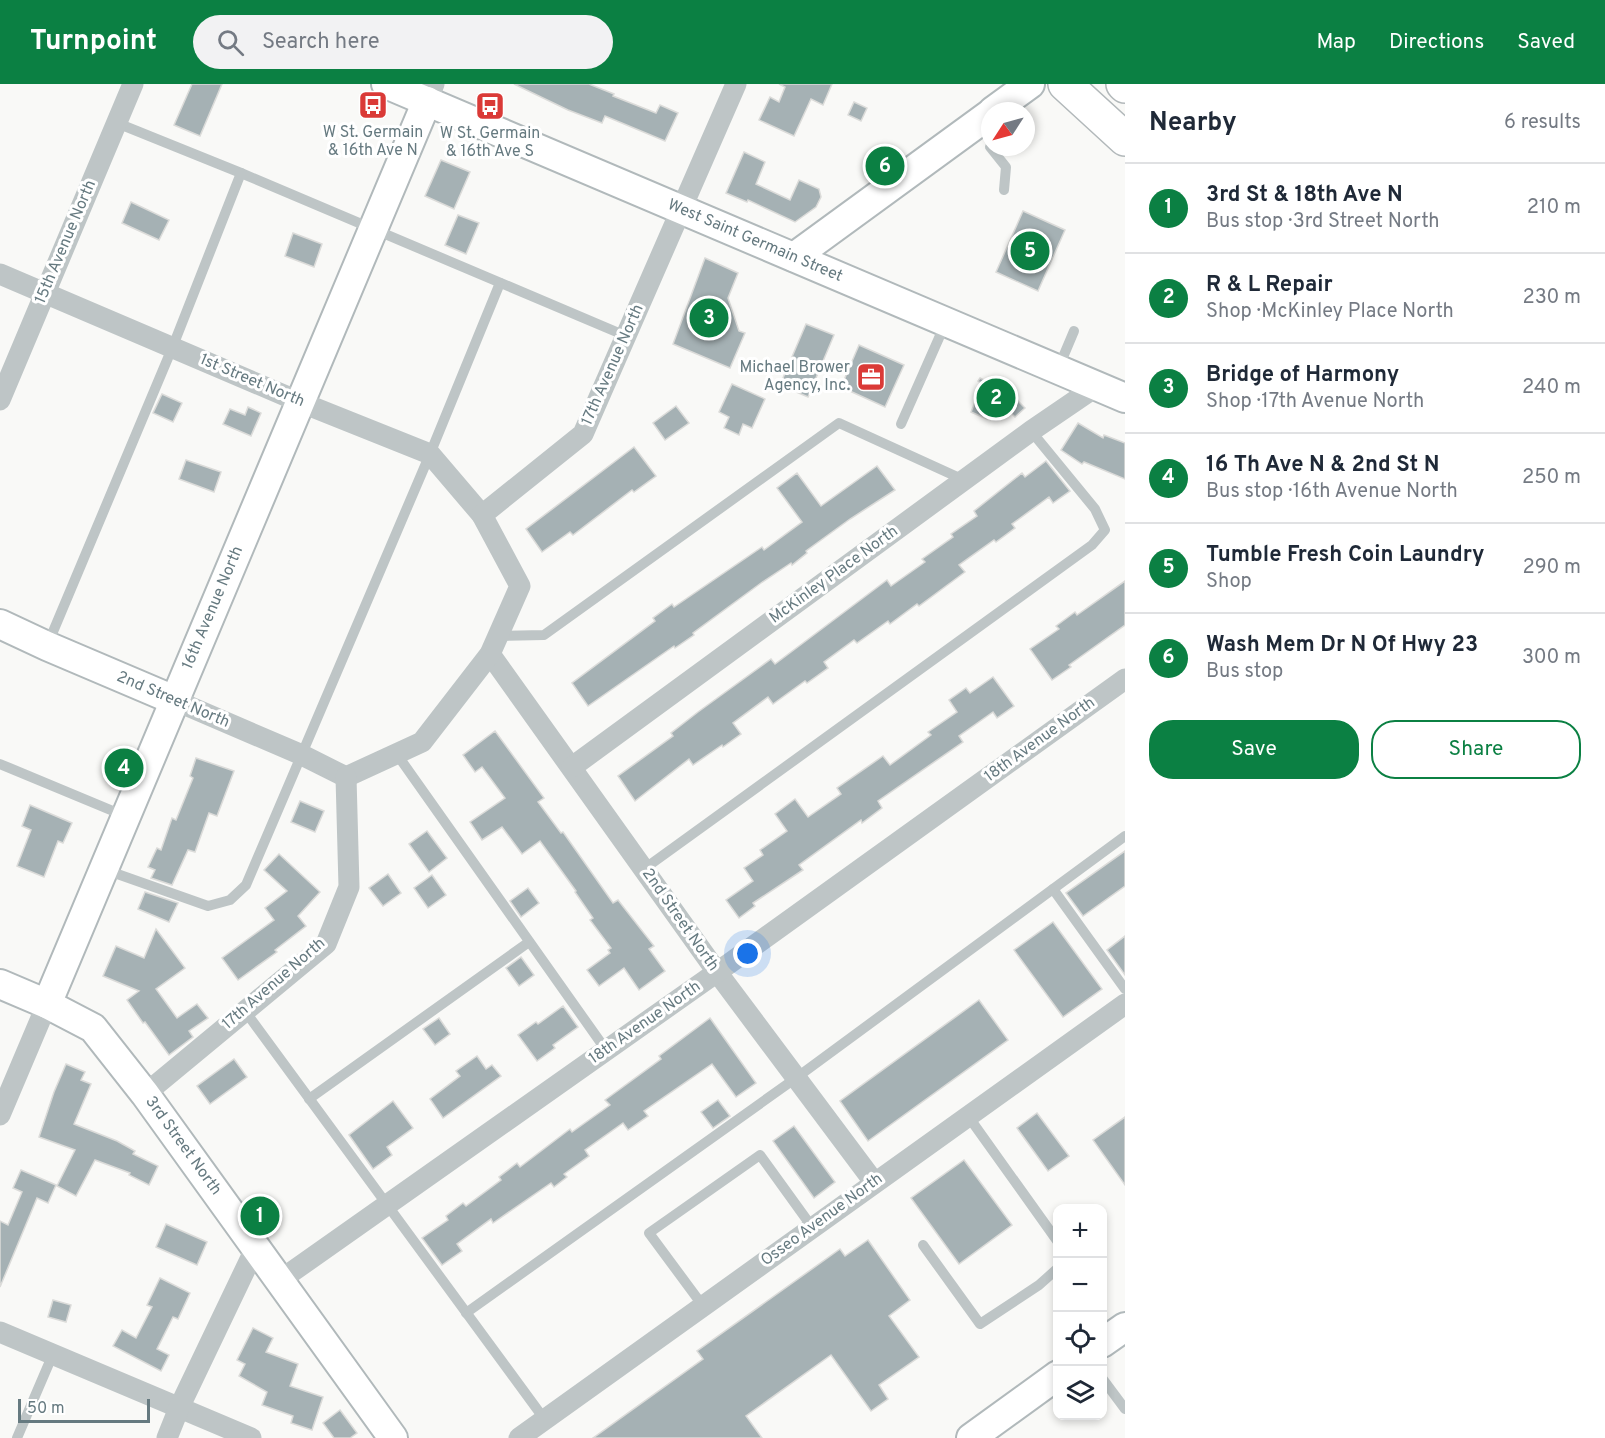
<!DOCTYPE html>
<html lang="en">
<head>
<meta charset="utf-8">
<style>
	:root { --surface:#fff; --page:#f2f2f3; --text:#1f2937; --muted:#747a83; --line:#e0e1e3; --accent:#0b8043 }
	body { margin:0; font-family:Overpass,sans-serif; background:var(--page); color:var(--text) }
	.controls { position:absolute; right:18px; bottom:18px; display:grid; overflow:hidden; border-radius:12px; box-shadow:0 3px 9px #0003 }
	.controls button { width:54px; height:54px; display:grid; place-items:center; padding:0; border:0; border-bottom:2px solid var(--line); background:var(--surface); color:var(--text); font:30px sans-serif }
	.compass { position:absolute; left:981px; top:18px; width:54px; height:54px; border-radius:50%; background:var(--surface); box-shadow:0 3px 9px #0003; rotate:234deg }
	.scale { position:absolute; left:18px; bottom:15px; width:132px; box-sizing:border-box; padding-left:6px; border:3px solid #667a80; border-top:0; font-size:16px; line-height:21px; white-space:nowrap; color:#667a80; -webkit-text-stroke:4px #fff; paint-order:stroke }
	.you { position:absolute; left:748px; top:870px; width:21px; height:21px; margin:-15px; border:4px solid #fff; border-radius:50%; background:#1a73e8; box-shadow:0 0 0 9px #1a73e833 }
	.badge { display:grid; place-items:center; width:39px; height:39px; border-radius:50%; background:var(--accent); color:#fff; font-size:20px; font-weight:700 }
	.pin { position:absolute; translate:-50% -50%; border:3px solid #fff; box-shadow:0 2px 6px #0006 }
	.list { margin:0; padding:0; list-style:none }
	h2 { display:flex; justify-content:space-between; align-items:center; height:78px; margin:0; padding:0 24px; font-size:26px }
	h2 small { font-size:20px; font-weight:400; color:var(--muted) }
	.list li { display:grid; grid-template-columns:39px 1fr auto; gap:18px; align-items:center; box-sizing:border-box; height:90px; padding:0 24px; border-top:2px solid var(--line) }
	.list b { display:block; font-size:22px; white-space:nowrap }
	.list p { margin:0; font-size:20px; white-space:nowrap; color:var(--muted) }
	.list em { font-size:20px; font-style:normal; color:var(--muted) }
	.actions { display:flex; gap:12px; padding:18px 24px }
	.actions a { flex:1; padding:14px 0; border:2px solid var(--accent); border-radius:24px; text-align:center; font-size:21px; color:var(--accent) }
	.actions .main { background:var(--accent); color:#fff }
	.icon { flex:none; width:33px; height:33px; fill:none; stroke:currentColor; stroke-width:2; stroke-linecap:round; stroke-linejoin:round }
	.map { position:relative; flex:none; width:1125px; height:1354px; overflow:hidden }
	header { display:flex; align-items:center; gap:36px; box-sizing:border-box; height:84px; padding:0 30px; background:var(--accent); color:#fff }
	header strong { font-size:28px }
	nav { display:flex; gap:33px; margin-inline-start:auto; font-size:21px }
	.search { width:420px; height:54px; background:var(--page); display:flex; align-items:center; gap:15px; box-sizing:border-box; padding:0 21px; border-radius:33px; color:var(--muted); font-size:22px }
	main { display:flex }
	aside { flex:1; background:var(--surface) }
	.map>svg:first-child { display:block }
	.building { fill:#a5b1b4; stroke:#dbdbd9; stroke-width:1.5 }
	.lines { fill:none; stroke-linecap:round; stroke-linejoin:round }
	.secondary-casing { stroke:#b1b9bb; stroke-width:32 }
	.highway-casing { stroke:#b2b8ba; stroke-width:36 }
	.lane { stroke:#bec5c6; stroke-width:10 }
	.street { stroke:#bec5c6; stroke-width:21 }
	.secondary { stroke:#fff; stroke-width:28 }
	.highway { stroke:#fff; stroke-width:33 }
	.labels { text-anchor:middle; dominant-baseline:central; stroke-width:6; stroke-linejoin:round; paint-order:stroke }
	.poi-label { font-size:16px; fill:#667a80; stroke:#fff }
	.street-label { font-size:16px; fill:#667a80; stroke:#fff }
</style>
</head>
<body>
<header>
<strong>Turnpoint</strong>
<div class="search"><svg class="icon" aria-label="search" viewBox="0 0 24 24"><circle cx="10" cy="10" r="6"/><path d="M15 15l6 6"/></svg>Search here</div>
<nav><a>Map</a><a>Directions</a><a>Saved</a></nav>
</header>
<main>
<div class="map">
<svg width="1125" height="1354" viewBox="0 0 1125 1354">
	<rect width="100%" height="100%" fill="#f9f9f7"/>
	<g class="building">
		<path d="M192,0H222L200,52L174,41Z"/>
		<path d="M514,0H589L614,10L613,12L656,29L660,21L678,29L665,57L605,32L602,39L568,26Z"/>
		<path d="M779,0H832L823,21L811,15L794,52L759,36L770,13L779,18L785,3Z"/>
		<path d="M854,18L867,24L861,37L848,31Z"/>
		<path d="M744,68L765,78L756,100L790,116L799,96L819,105L821,113L816,123L795,138L748,116L747,118L726,109Z"/>
		<path d="M441,76L470,88L454,125L425,112Z"/>
		<path d="M131,118L169,136L159,156L122,139Z"/>
		<path d="M1023,127L1065,146L1038,207L996,188Z"/>
		<path d="M458,131L479,139L466,170L445,161Z"/>
		<path d="M293,149L322,160L314,183L285,172Z"/>
		<path d="M705,174L738,189L728,214L739,247L745,249L730,284L673,260Z"/>
		<path d="M806,240L834,251L808,313L780,301Z"/>
		<path d="M859,261L904,281L885,323L841,303Z"/>
		<path d="M980,294L1012,311L1025,324L1015,333L1000,318L993,330L989,328L987,335L971,328L982,300L978,297Z"/>
		<path d="M732,300L765,315L752,344L743,340L739,351L724,344L729,333L719,328Z"/>
		<path d="M162,310L182,319L173,338L153,329Z"/>
		<path d="M676,322L689,339L665,356L653,339Z"/>
		<path d="M248,323L261,329L251,352L223,340L230,325L245,331Z"/>
		<path d="M1078,339L1103,354L1104,351L1125,359V395L1084,378L1082,380L1061,366Z"/>
		<path d="M634,363L656,392L634,408L632,406L573,451L570,448L542,468L526,445Z"/>
		<path d="M186,376L221,388L214,408L179,395Z"/>
		<path d="M1046,377L1070,407L1053,419L1049,413L1012,440L1015,444L996,458L994,456L959,481L965,488L919,522L917,520L890,540L888,537L857,559L854,556L824,578L828,584L807,599L805,597L773,620L768,613L733,639L741,650L723,663L722,661L693,681L689,675L635,717L618,692L673,652L671,649L698,628L771,575L775,580L887,496L891,502L925,478L922,475L953,453L951,450L977,432L974,427L1022,389L1025,393Z"/>
		<path d="M877,382L895,406L850,435L806,467L807,469L792,481L791,479L761,499L693,549L694,551L675,564L674,562L588,622L572,599L655,537L653,534L672,520L674,523L762,463L764,466L802,438L777,404L797,389L821,422Z"/>
		<path d="M1125,497V541L1069,581L1071,583L1052,596L1030,565L1059,545L1056,542L1075,528L1077,531Z"/>
		<path d="M993,593L1014,622L997,634L993,628L959,652L963,658L878,717L882,724L862,739L861,736L799,781L803,786L753,819L755,822L739,834L726,816L753,797L744,784L763,771L760,766L787,747L775,730L795,715L808,733L841,710L837,704L883,672L890,681L931,651L928,648L957,628L949,616L966,604L970,609Z"/>
		<path d="M495,647L544,714L538,718L561,749L563,748L613,819L618,816L654,862L649,865L665,887L639,906L624,884L599,902L587,886L610,869L608,866L611,864L590,836L593,834L575,808L576,807L540,757L522,770L502,743L482,756L470,738L505,714L482,683L475,688L463,671Z"/>
		<path d="M196,674L234,687L217,732L209,729L195,768L188,766L172,801L151,794L155,786L148,783L157,764L161,766L172,734L176,736L193,694L190,692Z"/>
		<path d="M300,717L324,727L315,748L291,738Z"/>
		<path d="M30,721L72,739L63,759L58,757L44,793L17,782L31,746L22,742Z"/>
		<path d="M427,747L447,774L429,788L409,760Z"/>
		<path d="M1125,767V802L1083,832L1066,809Z"/>
		<path d="M279,770L320,808L298,832L306,842L275,866L277,868L238,896L222,874L274,836L265,824L287,807L264,786Z"/>
		<path d="M388,790L401,809L383,822L369,804Z"/>
		<path d="M432,791L446,811L428,824L414,804Z"/>
		<path d="M528,804L539,819L521,833L510,817Z"/>
		<path d="M145,808L178,819L169,838L138,825Z"/>
		<path d="M1053,838L1102,905L1063,933L1014,866Z"/>
		<path d="M156,845L185,884L156,905L177,934L197,920L208,934L189,947L193,953L169,971L145,938L143,939L127,916L139,907L103,892L116,862L144,874Z"/>
		<path d="M1125,852V891L1107,866Z"/>
		<path d="M521,873L534,891L519,902L506,884Z"/>
		<path d="M979,916L1008,956L868,1057L840,1017Z"/>
		<path d="M563,922L578,943L553,961L555,964L537,977L518,951L536,938L538,940Z"/>
		<path d="M439,934L450,950L435,961L423,945Z"/>
		<path d="M710,934L756,999L736,1013L712,980L644,1027L648,1032L628,1046L623,1039L585,1066L589,1072L564,1090L567,1093L554,1103L551,1099L493,1139L491,1135L457,1160L462,1167L442,1181L422,1154L448,1136L446,1132L463,1119L466,1122L501,1096L499,1093L517,1079L520,1083L570,1045L572,1048L610,1021L605,1016L661,975L659,972Z"/>
		<path d="M477,972L486,985L492,981L501,992L443,1034L430,1015L460,992L456,987Z"/>
		<path d="M234,975L247,993L210,1020L197,1002Z"/>
		<path d="M66,980L85,988L81,996L91,1000L74,1040L117,1057L135,1067L133,1070L158,1082L149,1101L129,1091L130,1089L95,1076L76,1112L57,1102L75,1066L39,1053L54,1008Z"/>
		<path d="M718,1016L730,1032L713,1044L701,1028Z"/>
		<path d="M393,1017L413,1044L387,1063L392,1071L373,1085L349,1051Z"/>
		<path d="M1037,1029L1069,1072L1048,1087L1017,1044Z"/>
		<path d="M1125,1033V1101L1093,1056Z"/>
		<path d="M794,1042L835,1098L814,1114L773,1057Z"/>
		<path d="M964,1076L1012,1141L959,1180L911,1114Z"/>
		<path d="M21,1086L56,1101L48,1119L37,1114L0,1203V1137L8,1141L22,1108L13,1104Z"/>
		<path d="M166,1140L207,1158L197,1181L156,1163Z"/>
		<path d="M868,1156L910,1216L889,1232L919,1273L879,1301L888,1315L871,1327L831,1271L746,1332L762,1354H593L703,1275L697,1267L840,1165L845,1172Z"/>
		<path d="M160,1194L190,1209L178,1235L173,1233L157,1265L169,1271L161,1287L113,1262L122,1246L136,1254L152,1223L147,1221Z"/>
		<path d="M53,1216L71,1221L66,1238L48,1233Z"/>
		<path d="M253,1244L273,1254L266,1268L298,1280L290,1302L323,1313L312,1346L291,1339L293,1332L262,1321L267,1308L239,1292L245,1280L237,1276Z"/>
		<path d="M340,1326L357,1349L350,1354H334L323,1339Z"/>
	</g>
	<g class="lines">
		<g class="secondary-casing">
			<g id="secondary">
				<path d="M386,0L1125,314"/>
				<path d="M993,27L1030,0"/>
				<path d="M794,173L990,30"/>
				<path d="M0,540L47,562L174,616"/>
				<path d="M0,900L47,920L93,944L145,1010L393,1354"/>
				<path d="M47,920L427,17"/>
				<path d="M1102,1259L1125,1243"/>
				<path d="M971,1354L1058,1291"/>
			</g>
		</g>
		<g class="highway-casing">
			<g id="highway">
				<path d="M1065,0L1125,55"/>
				<path d="M1123,0L1125,2"/>
			</g>
		</g>
		<g class="lane">
			<path d="M117,39L241,89L626,252"/>
			<path d="M990,63L1006,83L1004,106"/>
			<path d="M1058,285L1074,247"/>
			<path d="M901,340L946,238"/>
			<path d="M498,552L544,551L839,339L964,396"/>
			<path d="M47,562L173,262L241,89"/>
			<path d="M396,669L606,966"/>
			<path d="M0,680L125,732"/>
			<path d="M644,785L1092,461L1105,446L1095,425L1031,347"/>
			<path d="M106,786L208,822L230,816L246,801L430,370L500,199"/>
			<path d="M1053,805L1125,905"/>
			<path d="M245,927L545,1336"/>
			<path d="M309,1015L529,858"/>
			<path d="M968,1032L1058,1158"/>
			<path d="M923,1161L980,1240L1039,1201L1058,1184"/>
			<path d="M703,1222L649,1149L760,1071L812,1143"/>
			<path d="M466,1229L796,994L1125,752"/>
			<path d="M1102,1294L1125,1325"/>
			<path d="M17,1354L53,1270"/>
		</g>
		<g class="street">
			<path d="M427,17L434,0"/>
			<path d="M0,190L300,318L430,370L482,431"/>
			<path d="M0,316L133,0"/>
			<path d="M490,570L717,888L874,1098"/>
			<path d="M174,616L302,671L346,693"/>
			<path d="M572,683L1031,347L1097,302"/>
			<path d="M346,693L422,658L490,570L520,502L482,431L583,350L736,0"/>
			<path d="M145,1010L326,860L349,803L346,693"/>
			<path d="M0,1031L47,920"/>
			<path d="M279,1197L730,879L1125,595"/>
			<path d="M0,1248L251,1354"/>
			<path d="M167,1354L179,1324L256,1163"/>
			<path d="M519,1354L1125,920"/>
		</g>
		<use href="#secondary" class="secondary"/>
		<use href="#highway" class="highway"/>
	</g>
	<defs>
		<g id="bus-square" transform="scale(1.5)"><rect x="-9" y="-9" width="18" height="18" rx="4" fill="#da3a37" stroke="#fff"/><path d="M-5-6H5V4H4V6H2V4H-2V6H-4V4H-5ZM-3.5-4V0h7V-4ZM-3.5 1.2v1.5H-2V1.2ZM2 1.2v1.5H3.5V1.2Z" fill="#fff"/></g>
		<g id="office-square" transform="scale(1.5)"><rect x="-9" y="-9" width="18" height="18" rx="4" fill="#da3a37" stroke="#fff"/><path d="M-6-3h4V-5.5h4V-3h4V5H-6ZM-1-4.5V-3h2v-1.5ZM-6 0V1H6V0Z" fill="#fff"/></g>
	</defs>
	<g fill-rule="evenodd">
		<use href="#bus-square" x="373" y="21"/>
		<use href="#bus-square" x="490" y="22"/>
		<use href="#office-square" x="871" y="293"/>
	</g>
	<g class="labels">
		<g class="poi-label">
			<text x="373" y="49">W St. Germain<tspan x="373" dy="18">&amp; 16th Ave N</tspan></text>
			<text x="490" y="50">W St. Germain<tspan x="490" dy="18">&amp; 16th Ave S</tspan></text>
			<text x="850" y="284" text-anchor="end">Michael Brower<tspan x="850" dy="18">Agency, Inc.</tspan></text>
		</g>
		<g class="street-label">
			<text transform="translate(755 157) rotate(23)">West Saint Germain Street</text>
			<text transform="translate(66 158) rotate(-67)">15th Avenue North</text>
			<text transform="translate(613 281) rotate(-66)">17th Avenue North</text>
			<text transform="translate(252 297) rotate(23)">1st Street North</text>
			<text transform="translate(834 491) rotate(-36)">McKinley Place North</text>
			<text transform="translate(213 524) rotate(-67)">16th Avenue North</text>
			<text transform="translate(173 616) rotate(23)">2nd Street North</text>
			<text transform="translate(1040 656) rotate(-36)">18th Avenue North</text>
			<text transform="translate(680 836) rotate(55)">2nd Street North</text>
			<text transform="translate(274 900) rotate(-41)">17th Avenue North</text>
			<text transform="translate(645 939) rotate(-35)">18th Avenue North</text>
			<text transform="translate(183 1062) rotate(54)">3rd Street North</text>
			<text transform="translate(822 1136) rotate(-36)">Osseo Avenue North</text>
		</g>
	</g>
</svg>
<div class="controls">
<button>+</button>
<button>−</button>
<button><svg class="icon" aria-label="locate" viewBox="0 0 24 24"><circle cx="12" cy="12" r="6"/><path d="M12 2v4M12 18v4M2 12h4M18 12h4"/></svg></button>
<button><svg class="icon" aria-label="layers" viewBox="0 0 24 24"><path d="M12 4l9 5-9 5-9-5zM3 14l9 5 9-5"/></svg></button>
</div>
<svg class="compass" viewBox="-18 -18 36 36"><path d="M0-13l5 13h-10z" fill="#e53935"/><path d="M0 13l5-13h-10z" fill="#747a83"/></svg>
<div class="scale">50 m</div>
<div class="you"></div>
<div class="pin badge" style="left:260px;top:1132px">1</div>
<div class="pin badge" style="left:996px;top:314px">2</div>
<div class="pin badge" style="left:709px;top:234px">3</div>
<div class="pin badge" style="left:124px;top:684px">4</div>
<div class="pin badge" style="left:1030px;top:167px">5</div>
<div class="pin badge" style="left:885px;top:82px">6</div>
</div>
<aside>
<h2>Nearby<small>6 results</small></h2>
<ul class="list">
<li><span class="badge">1</span><div><b>3rd St &amp; 18th Ave N</b><p>Bus stop · 3rd Street North</p></div><em>210 m</em></li>
<li><span class="badge">2</span><div><b>R &amp; L Repair</b><p>Shop · McKinley Place North</p></div><em>230 m</em></li>
<li><span class="badge">3</span><div><b>Bridge of Harmony</b><p>Shop · 17th Avenue North</p></div><em>240 m</em></li>
<li><span class="badge">4</span><div><b>16 Th Ave N &amp; 2nd St N</b><p>Bus stop · 16th Avenue North</p></div><em>250 m</em></li>
<li><span class="badge">5</span><div><b>Tumble Fresh Coin Laundry</b><p>Shop</p></div><em>290 m</em></li>
<li><span class="badge">6</span><div><b>Wash Mem Dr N Of Hwy 23</b><p>Bus stop</p></div><em>300 m</em></li>
</ul>
<div class="actions"><a class="main">Save</a><a>Share</a></div>
</aside>
</main>
</body>
</html>
